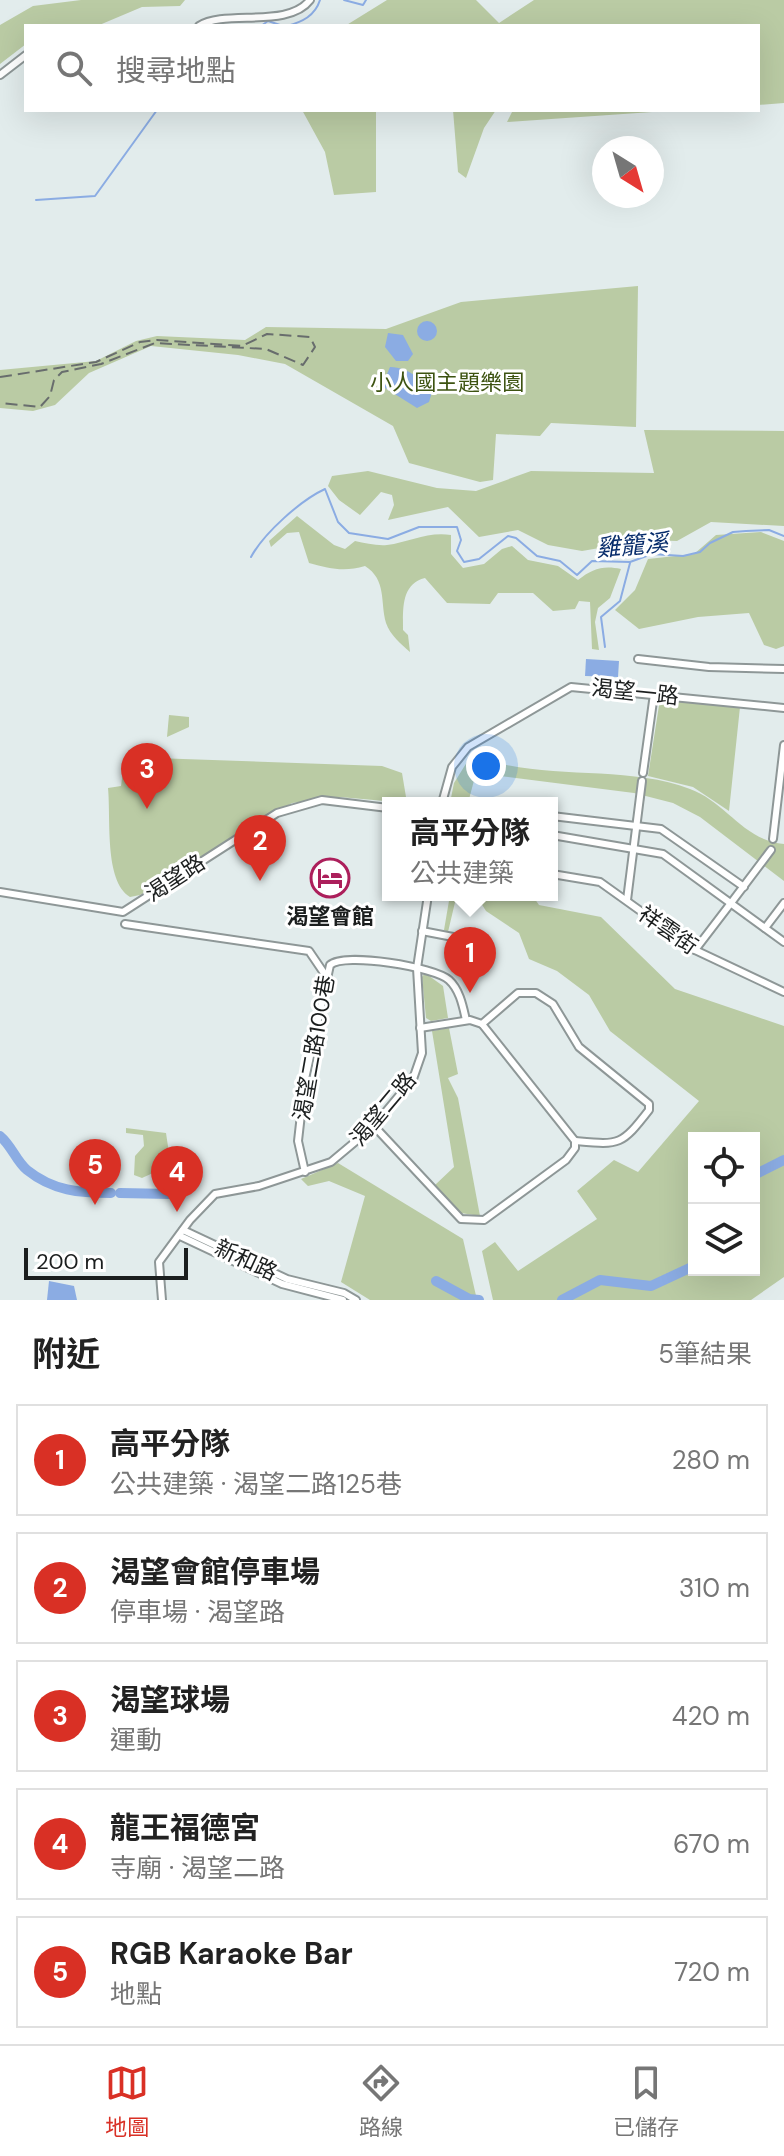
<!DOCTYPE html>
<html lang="zh-TW">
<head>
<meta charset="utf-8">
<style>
	:root { --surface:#fff; --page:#f2f2f2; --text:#222; --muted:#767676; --line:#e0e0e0; --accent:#d93025 }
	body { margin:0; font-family:"DM Sans","Noto Sans TC",sans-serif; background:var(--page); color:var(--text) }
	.controls { position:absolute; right:24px; bottom:24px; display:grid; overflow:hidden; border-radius:0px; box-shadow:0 8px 32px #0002 }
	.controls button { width:72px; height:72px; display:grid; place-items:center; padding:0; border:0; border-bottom:2px solid var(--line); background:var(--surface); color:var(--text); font:40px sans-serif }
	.compass { position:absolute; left:592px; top:136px; width:72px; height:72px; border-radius:50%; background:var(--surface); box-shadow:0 8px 32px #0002; rotate:143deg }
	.scale { position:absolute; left:24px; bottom:20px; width:164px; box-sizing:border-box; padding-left:8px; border:4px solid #1b1e1e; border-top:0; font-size:22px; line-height:28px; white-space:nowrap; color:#1b1e1e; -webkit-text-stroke:6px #fff; paint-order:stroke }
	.you { position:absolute; left:486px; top:766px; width:28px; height:28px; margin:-20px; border:6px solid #fff; border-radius:50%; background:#1a73e8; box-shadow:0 0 0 12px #1a73e833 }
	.badge { display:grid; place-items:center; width:52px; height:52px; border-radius:50%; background:var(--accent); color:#fff; font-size:26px; font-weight:700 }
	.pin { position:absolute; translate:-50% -66px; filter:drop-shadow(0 2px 4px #0008) }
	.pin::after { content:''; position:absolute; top:42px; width:28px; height:24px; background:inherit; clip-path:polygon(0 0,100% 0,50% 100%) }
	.popup { position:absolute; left:382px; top:797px; width:176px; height:104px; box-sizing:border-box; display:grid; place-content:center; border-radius:0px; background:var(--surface); filter:drop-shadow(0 2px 6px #0005); font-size:26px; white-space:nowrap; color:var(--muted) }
	.popup b { font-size:30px; color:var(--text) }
	.popup::after { content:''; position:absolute; left:50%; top:100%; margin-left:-16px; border:16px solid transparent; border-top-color:var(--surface) }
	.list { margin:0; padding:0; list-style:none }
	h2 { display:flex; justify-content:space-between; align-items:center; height:104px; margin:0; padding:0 32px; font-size:34px }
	h2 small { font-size:26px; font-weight:400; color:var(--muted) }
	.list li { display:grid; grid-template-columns:52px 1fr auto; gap:24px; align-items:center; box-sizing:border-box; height:112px; margin:0 16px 16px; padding:0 16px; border:2px solid var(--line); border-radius:0px }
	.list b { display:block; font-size:30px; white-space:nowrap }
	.list p { margin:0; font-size:26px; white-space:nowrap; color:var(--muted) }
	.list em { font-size:26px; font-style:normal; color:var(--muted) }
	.icon { flex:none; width:44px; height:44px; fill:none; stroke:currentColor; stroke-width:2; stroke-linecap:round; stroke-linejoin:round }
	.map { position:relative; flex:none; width:784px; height:1300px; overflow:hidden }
	.search { position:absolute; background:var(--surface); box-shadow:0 8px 32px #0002; left:24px; right:24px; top:24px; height:88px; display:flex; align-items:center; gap:20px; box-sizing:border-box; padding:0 28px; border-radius:0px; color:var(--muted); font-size:30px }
	.sheet { height:744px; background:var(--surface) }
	nav { display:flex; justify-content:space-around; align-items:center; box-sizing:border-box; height:112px; border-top:2px solid var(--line); background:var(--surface); font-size:22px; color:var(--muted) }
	nav a { display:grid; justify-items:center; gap:4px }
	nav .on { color:var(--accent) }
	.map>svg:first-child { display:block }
	.green { fill:#bacba4; fill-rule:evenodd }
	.water { fill:#8bace3 }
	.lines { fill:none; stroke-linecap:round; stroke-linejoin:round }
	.stream { stroke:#8bace3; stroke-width:2 }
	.river { stroke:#8bace3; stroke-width:10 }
	.minor-casing { stroke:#8e9797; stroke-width:10 }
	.minor { stroke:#fff; stroke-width:6 }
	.rail { stroke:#686d6d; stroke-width:2; stroke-dasharray:12 6; stroke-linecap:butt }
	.labels { text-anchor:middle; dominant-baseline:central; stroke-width:6; stroke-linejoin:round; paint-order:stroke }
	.park-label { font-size:22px; fill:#3d5311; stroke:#fff }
	.street-label { font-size:22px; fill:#1b1e1e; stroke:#fff }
	.poi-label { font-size:22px; font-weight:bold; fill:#1b1e1e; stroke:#fff }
	.water-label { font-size:24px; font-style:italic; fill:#072c6b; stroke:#fff }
</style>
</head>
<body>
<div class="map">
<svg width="784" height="1300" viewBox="0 0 784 1300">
	<rect width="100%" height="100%" fill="#e2ecec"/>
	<g class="green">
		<path d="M81,0H185L180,6L142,7L97,26H26V44L0,64V25L33,6Z"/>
		<path d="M387,0H476L499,23L534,0H784V103L758,105V26H345Z"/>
		<path d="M302,110H376V192L334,195L325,152Z"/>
		<path d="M453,110H496L484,128L466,178L458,172Z"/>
		<path d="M513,110H681L507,122Z"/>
		<path d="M638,286L636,427L551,423L540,436L496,434L493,480L480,482L409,463L393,426L285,364L238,355L151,346L89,373L55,405L33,411L0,408V370L96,361L136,341L157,336L245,340L266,327L386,329L461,302Z"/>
		<path d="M644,430L784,431V526L711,522L677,541L646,540L582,551L548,545L518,530L479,537L448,507L388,520L394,505L392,495L381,492L360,515L339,500L328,486L332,476L368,471L437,488L476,491L531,471L654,473Z"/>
		<path d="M297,516L334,545L345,549L355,541C365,543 377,546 387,545C409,542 429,531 451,535V554L463,568L484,564L502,549L512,546L528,560L558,566L578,580C592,569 603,565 621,569L610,598L598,608L595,622L599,650L592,649L590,602L579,601L575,609L553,611L533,593H498L490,604L447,603L425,578C401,584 403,609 403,630L408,635L410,652C401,644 390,635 386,623C380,602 387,580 365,566C345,572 330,569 309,563L299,532L287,533L271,547L269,541Z"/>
		<path d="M761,532L784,541V646L776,649L764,645L749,613L698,617L639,629L615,610L635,590L648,559L694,554L716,535Z"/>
		<path d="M660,699L740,707L729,811L693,787L648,776Z"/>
		<path d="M169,715L189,717V727L167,737Z"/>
		<path d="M472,754C537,783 622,763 690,789C726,802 744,841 784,844V881L700,817L673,803L634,793L476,773L468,803H450L454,783Z"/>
		<path d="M125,757L382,766L402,773L407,803L340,797L292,803L140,895L130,897C104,881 111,819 108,788L121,786Z"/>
		<path d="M450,895H532L539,905L601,917L675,989L784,1026V1277L751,1300H493L482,1251L495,1242L518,1271L597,1219L577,1191L614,1160L638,1172L699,1101L610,1031L589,995L557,971L529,959L519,933L486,911L481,903L456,898L448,932L444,930ZM694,1138H754V1270H694Z"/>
		<path d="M425,973L443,986L448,1018L431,1021L426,1018L422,977Z"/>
		<path d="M449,1028L458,1074L448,1078L458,1098L480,1216L461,1213L435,1185L454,1167L432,1031Z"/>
		<path d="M126,1128L166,1133L169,1153L153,1173L142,1178L134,1175L135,1156L144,1146L143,1135L126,1133Z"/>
		<path d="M338,1163L463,1239L477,1300H370L341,1282L365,1196L329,1181L308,1186L301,1179Z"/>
	</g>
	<g class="water">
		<circle cx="427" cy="331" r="10"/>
		<path d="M388,333L403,335L413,354L408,361H396L385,347Z"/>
		<path d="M390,367C411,368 416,380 430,380L433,389L429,402L417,408L382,386Z"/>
		<path d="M586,659L619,661L618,677L585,676Z"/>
		<path d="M49,1281L74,1286L77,1300H47Z"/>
	</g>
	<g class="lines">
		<g class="stream">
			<path d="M344,0L363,5L366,0"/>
			<path d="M261,26L268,21L283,26"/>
			<path d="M287,26C302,22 315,16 320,0"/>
			<path d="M36,200L95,196L157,110"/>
			<path d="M251,557C264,533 301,500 325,489L338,522L349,533L388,539L419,527H457L461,540L457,551L464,562L479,559L508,536L516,538L537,556L560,561L577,575L592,561L630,562L652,554L683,556L700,552L710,543L733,532L746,531L769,530L784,536"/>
			<path d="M605,647L601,617L620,601L630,563"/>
		</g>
		<g class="river">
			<path d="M0,1136C12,1146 16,1161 27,1170C53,1191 80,1193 111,1193"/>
			<path d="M754,1175L784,1160"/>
			<path d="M120,1193L171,1194"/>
			<path d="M436,1281L469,1299L479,1300"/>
			<path d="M562,1300L600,1280L651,1286L694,1266"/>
		</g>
		<g class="minor-casing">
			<g id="minor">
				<path d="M199,26C225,9 288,29 310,0"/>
				<path d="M0,75L26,55"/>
				<path d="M638,659L709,667L784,669"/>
				<path d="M643,773L654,694"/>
				<path d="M442,803L452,767L468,747L571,687L784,708"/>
				<path d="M552,816L661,829L744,887"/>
				<path d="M552,835L663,854L784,942"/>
				<path d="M773,839L784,745"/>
				<path d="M552,874L600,882L695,950L784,992"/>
				<path d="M0,892L123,912L277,813L322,800L388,808"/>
				<path d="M627,900L642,781"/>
				<path d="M731,903L771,850"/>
				<path d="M125,924L309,951L326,976"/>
				<path d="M765,928L784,903"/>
				<path d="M422,931L453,937"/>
				<path d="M695,950L731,903"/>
				<path d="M482,1024L518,993H536L553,1004L579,1047L649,1104V1110C621,1146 620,1145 575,1141"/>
				<path d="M420,1028L470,1020L482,1024L575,1141"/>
				<path d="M374,1126L461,1219L484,1220L566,1160L575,1148V1141"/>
				<path d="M305,1172L298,1141L305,1079L330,965C344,952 435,967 449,980C460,990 463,1007 466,1020"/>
				<path d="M183,1230L287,1279L344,1293L356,1300"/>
				<path d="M180,1236L282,1284L343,1300"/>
				<path d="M162,1300L159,1262L190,1220L215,1194L259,1186L331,1162L374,1126L413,1079L422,1053L417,968L428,895"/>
			</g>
		</g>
		<use href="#minor" class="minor"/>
		<path class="rail" d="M0,377L96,362L140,342L157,340L242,346L267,334L310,337L315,347L303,365L266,349L155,343L101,364L62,372L54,380L50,396L40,407L0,403"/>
	</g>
	<defs>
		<g id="hotel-ring" transform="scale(2)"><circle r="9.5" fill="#fff" stroke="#ac1f5b" stroke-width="1.5"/><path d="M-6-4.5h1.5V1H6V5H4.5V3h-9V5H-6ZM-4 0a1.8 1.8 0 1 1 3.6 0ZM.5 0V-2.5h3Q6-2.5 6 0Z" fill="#ac1f5b"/></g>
	</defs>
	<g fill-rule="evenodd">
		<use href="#hotel-ring" x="330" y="878"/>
	</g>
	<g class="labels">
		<g class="park-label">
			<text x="447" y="382">小人國主題樂園</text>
		</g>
		<g class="street-label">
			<text transform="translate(635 692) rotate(6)">渴望一路</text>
			<text transform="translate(175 878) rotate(-33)">渴望路</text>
			<text transform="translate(668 930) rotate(35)">祥雲街</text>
			<text transform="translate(314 1048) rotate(-80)">渴望二路100巷</text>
			<text transform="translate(383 1109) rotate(-50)">渴望二路</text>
			<text transform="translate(246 1260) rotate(25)">新和路</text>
		</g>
		<g class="poi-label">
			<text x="330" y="916">渴望會館</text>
		</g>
		<g class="water-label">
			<text transform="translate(632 545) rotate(-5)">雞籠溪</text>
		</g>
	</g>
</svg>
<div class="controls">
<button><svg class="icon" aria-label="locate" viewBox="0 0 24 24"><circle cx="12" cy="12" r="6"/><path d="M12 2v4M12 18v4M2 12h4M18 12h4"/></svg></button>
<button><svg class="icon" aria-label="layers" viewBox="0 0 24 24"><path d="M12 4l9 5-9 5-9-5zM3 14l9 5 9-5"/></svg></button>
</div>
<svg class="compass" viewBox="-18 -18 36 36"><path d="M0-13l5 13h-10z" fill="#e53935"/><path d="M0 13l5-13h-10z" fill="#767676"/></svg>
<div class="scale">200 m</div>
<div class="you"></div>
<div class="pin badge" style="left:470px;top:993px">1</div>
<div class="popup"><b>高平分隊</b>公共建築</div>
<div class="pin badge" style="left:260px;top:881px">2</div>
<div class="pin badge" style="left:147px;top:809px">3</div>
<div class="pin badge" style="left:177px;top:1212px">4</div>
<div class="pin badge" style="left:95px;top:1205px">5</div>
<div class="search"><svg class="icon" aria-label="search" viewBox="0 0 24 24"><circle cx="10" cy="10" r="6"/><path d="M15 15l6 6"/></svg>搜尋地點</div>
</div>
<section class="sheet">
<h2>附近<small>5筆結果</small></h2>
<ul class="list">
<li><span class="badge">1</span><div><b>高平分隊</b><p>公共建築 · 渴望二路125巷</p></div><em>280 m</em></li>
<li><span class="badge">2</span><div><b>渴望會館停車場</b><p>停車場 · 渴望路</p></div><em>310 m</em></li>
<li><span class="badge">3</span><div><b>渴望球場</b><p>運動</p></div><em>420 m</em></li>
<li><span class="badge">4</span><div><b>龍王福德宮</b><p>寺廟 · 渴望二路</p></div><em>670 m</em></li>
<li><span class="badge">5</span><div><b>RGB Karaoke Bar</b><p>地點</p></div><em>720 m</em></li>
</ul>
</section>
<nav>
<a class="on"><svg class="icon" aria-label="map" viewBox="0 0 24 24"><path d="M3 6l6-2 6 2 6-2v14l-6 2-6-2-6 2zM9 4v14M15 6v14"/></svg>地圖</a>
<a><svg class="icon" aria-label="directions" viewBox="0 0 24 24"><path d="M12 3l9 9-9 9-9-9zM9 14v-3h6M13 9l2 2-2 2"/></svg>路線</a>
<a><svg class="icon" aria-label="saved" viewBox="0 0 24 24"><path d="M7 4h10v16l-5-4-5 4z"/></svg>已儲存</a>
</nav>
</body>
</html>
